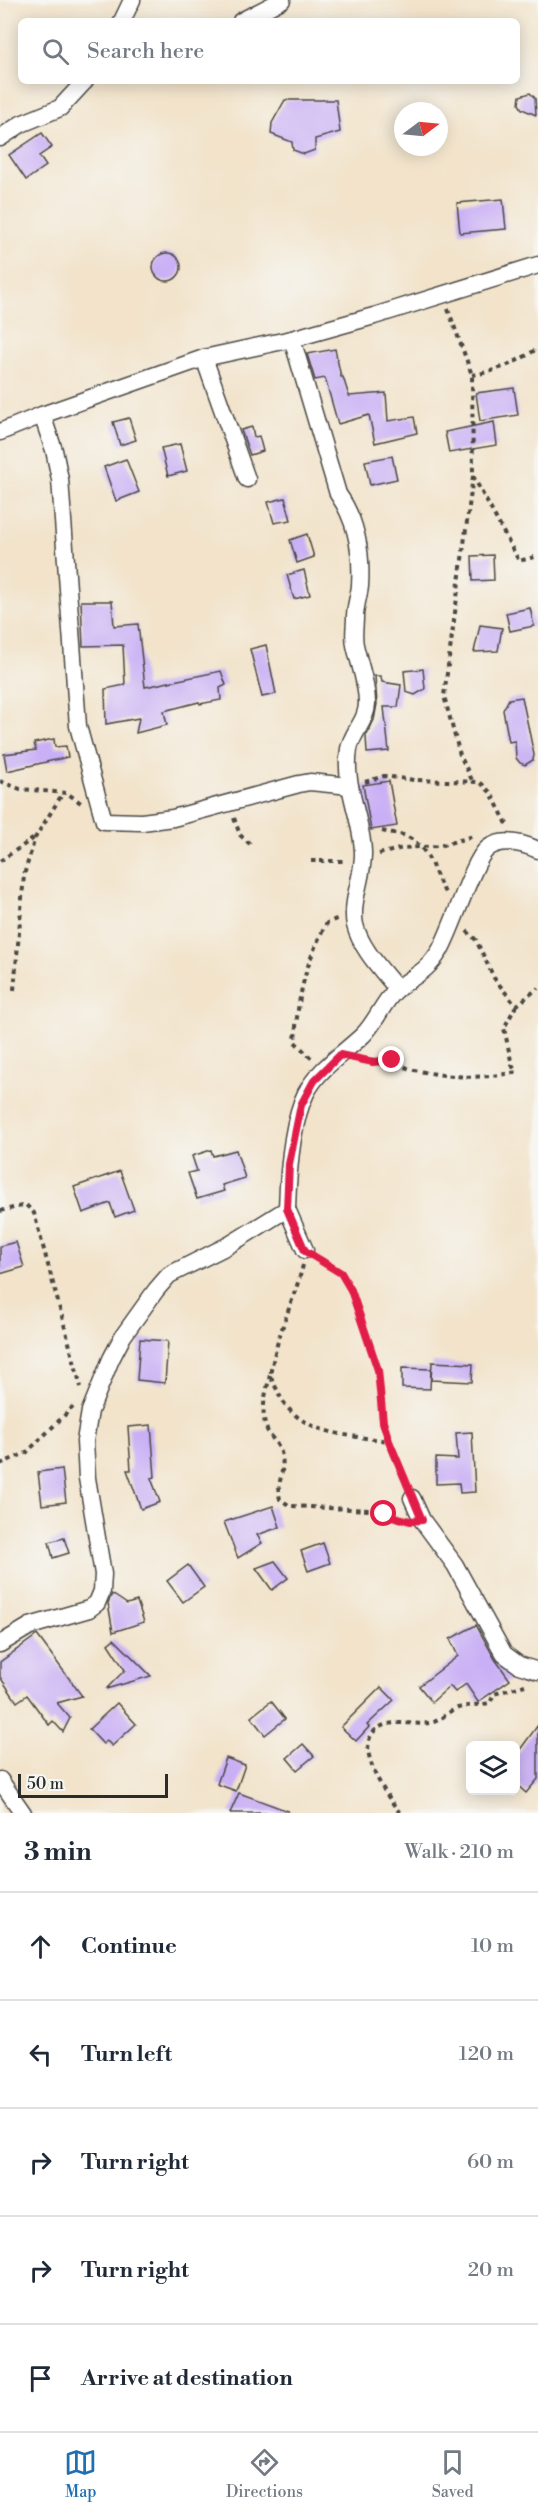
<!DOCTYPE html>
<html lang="en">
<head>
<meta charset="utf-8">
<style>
	:root { --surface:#fff; --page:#f6f6f7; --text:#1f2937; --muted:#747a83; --line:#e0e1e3; --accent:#1f6fb2 }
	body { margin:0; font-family:"Libre Bodoni",serif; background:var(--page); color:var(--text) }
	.controls { position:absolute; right:18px; bottom:18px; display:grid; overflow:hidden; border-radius:9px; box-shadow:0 3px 15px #0003 }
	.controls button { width:54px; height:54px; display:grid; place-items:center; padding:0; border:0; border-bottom:2px solid var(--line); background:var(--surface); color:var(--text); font:30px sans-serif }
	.compass { position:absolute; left:394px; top:102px; width:54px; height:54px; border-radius:50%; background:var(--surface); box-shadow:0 3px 15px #0003; rotate:74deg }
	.scale { position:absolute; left:18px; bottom:15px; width:150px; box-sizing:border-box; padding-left:6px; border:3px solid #2b2b2b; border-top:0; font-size:16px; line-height:21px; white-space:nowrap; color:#2b2b2b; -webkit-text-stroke:4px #f6f6f2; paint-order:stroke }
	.stop { position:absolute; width:18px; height:18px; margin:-14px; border:4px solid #e11d48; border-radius:50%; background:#fff }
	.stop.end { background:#e11d48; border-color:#fff; box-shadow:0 2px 6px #0008 }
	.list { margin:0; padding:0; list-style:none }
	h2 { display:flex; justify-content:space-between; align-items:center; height:78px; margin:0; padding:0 24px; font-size:26px }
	h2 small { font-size:20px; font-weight:400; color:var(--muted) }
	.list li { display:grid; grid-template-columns:39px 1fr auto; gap:18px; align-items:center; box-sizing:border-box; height:108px; padding:0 24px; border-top:2px solid var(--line) }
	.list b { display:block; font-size:22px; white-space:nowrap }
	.list em { font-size:20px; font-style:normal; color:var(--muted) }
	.icon { flex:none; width:33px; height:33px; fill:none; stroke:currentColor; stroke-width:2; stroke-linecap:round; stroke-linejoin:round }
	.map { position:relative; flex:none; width:538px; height:1813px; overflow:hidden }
	.search { position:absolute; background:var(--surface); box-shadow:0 3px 15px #0003; left:18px; right:18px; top:18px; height:66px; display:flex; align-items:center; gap:15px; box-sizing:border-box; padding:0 21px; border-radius:9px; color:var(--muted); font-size:22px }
	.sheet { height:618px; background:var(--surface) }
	nav { display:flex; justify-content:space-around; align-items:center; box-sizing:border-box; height:84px; border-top:2px solid var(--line); background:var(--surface); font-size:16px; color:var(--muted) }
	nav a { display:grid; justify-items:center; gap:3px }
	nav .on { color:var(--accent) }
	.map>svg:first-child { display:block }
	.building { fill:#c9aff5 }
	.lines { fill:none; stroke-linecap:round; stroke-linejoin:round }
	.street-casing { stroke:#494743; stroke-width:19 }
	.path { stroke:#494743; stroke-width:4; stroke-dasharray:4.5 4.5; stroke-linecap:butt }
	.street { stroke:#fff; stroke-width:16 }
	.route { stroke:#e11d48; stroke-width:8 }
</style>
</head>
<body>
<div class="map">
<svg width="538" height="1813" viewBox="0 0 538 1813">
	<rect width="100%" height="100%" fill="#f6f6f2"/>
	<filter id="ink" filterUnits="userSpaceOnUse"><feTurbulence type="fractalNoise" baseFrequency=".0167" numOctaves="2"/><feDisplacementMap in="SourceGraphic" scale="12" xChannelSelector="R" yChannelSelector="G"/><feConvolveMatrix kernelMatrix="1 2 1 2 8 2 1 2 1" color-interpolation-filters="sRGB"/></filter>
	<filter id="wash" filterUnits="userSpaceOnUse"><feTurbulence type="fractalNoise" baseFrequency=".008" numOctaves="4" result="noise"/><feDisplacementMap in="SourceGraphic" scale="24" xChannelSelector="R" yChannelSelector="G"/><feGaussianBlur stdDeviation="1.35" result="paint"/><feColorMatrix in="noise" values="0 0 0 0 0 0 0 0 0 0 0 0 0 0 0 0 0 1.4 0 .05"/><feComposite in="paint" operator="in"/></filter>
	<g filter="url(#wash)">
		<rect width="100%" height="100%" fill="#f2e3ca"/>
		<g id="blocks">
			<g class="building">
				<path d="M530,93L535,98L536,115L522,109L519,104L520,96Z"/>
				<path d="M285,100H336L340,132L315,139V150L304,154L293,150L292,142L271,134L272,123Z"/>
				<path d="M42,133L52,147L39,156L46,166L26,180L9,155Z"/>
				<path d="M503,199L506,229L460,233L457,203Z"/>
				<circle cx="167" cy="267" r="14"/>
				<path d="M335,349L341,377H343L349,396L386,393L388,421L414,417L417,433L375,443L369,415L338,424L325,378L315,380L307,354Z"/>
				<path d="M514,388L518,415L480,421L476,393Z"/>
				<path d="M129,418L136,440L120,445L113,422Z"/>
				<path d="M494,422L497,445L449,453L445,432Z"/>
				<path d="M252,427L254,437L259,436L263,451L250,455L241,430Z"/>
				<path d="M180,444L187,471L168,476L161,448Z"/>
				<path d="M392,456L397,479L370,485L365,461Z"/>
				<path d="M126,459L139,492L116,501L104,467Z"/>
				<path d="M285,498L291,520L274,523L268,502Z"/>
				<path d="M307,534L314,557L297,563L290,540Z"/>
				<path d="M493,555L494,580L473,581L472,556Z"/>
				<path d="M304,570L310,595L294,599L287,575Z"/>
				<path d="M81,601H112L114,626L138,624L145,687L221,671L226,685L220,688L221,700L200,704L199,702L164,711L167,725L136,733L139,718L106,724L105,689L125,685L123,645L83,646Z"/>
				<path d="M530,608L534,626L510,631L506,613Z"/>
				<path d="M480,625L502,628L498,651L474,652Z"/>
				<path d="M266,645L276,694L262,697L250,649Z"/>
				<path d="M423,669L425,689L415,695L406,692L404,671Z"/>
				<path d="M375,676H381L382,682L401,685L398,707H384L389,751L367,753L366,736L374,720L377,704Z"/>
				<path d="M522,697L534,755L533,760L525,765L520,763L516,758L515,741L509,742L503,710L509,699Z"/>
				<path d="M54,739L55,747L66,746L68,757L7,771L4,754L36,750L34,743Z"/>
				<path d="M389,781L397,826L371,830L363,785Z"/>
				<path d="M211,1150L213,1156L236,1150L245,1178L222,1185L224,1191L197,1199L188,1173L197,1171L192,1156Z"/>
				<path d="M120,1171L134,1210L115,1217L110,1203L83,1213L74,1187Z"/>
				<path d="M16,1242L24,1267L0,1274V1246Z"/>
				<path d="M140,1339L168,1341L165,1383L137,1380Z"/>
				<path d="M432,1362L473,1364L472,1382L431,1380Z"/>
				<path d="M402,1368L431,1369L430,1389L402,1388Z"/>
				<path d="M151,1425L155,1477L151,1478L160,1502L141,1509L127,1470H131L128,1427Z"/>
				<path d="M472,1432L475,1492L460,1493L459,1483L436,1484V1458L458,1459L456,1433Z"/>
				<path d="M62,1469L66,1502L42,1505L38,1472Z"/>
				<path d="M273,1506L280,1527L257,1535L262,1543L238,1558L224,1522Z"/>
				<path d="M64,1538L69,1553L53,1558L49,1542Z"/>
				<path d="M323,1543L330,1563L308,1571L301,1551Z"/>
				<path d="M275,1561L288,1578L272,1590L256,1568Z"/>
				<path d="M188,1565L204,1587L183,1602L167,1581Z"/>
				<path d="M112,1594L127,1604L137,1601L144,1622L113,1632L108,1603Z"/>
				<path d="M476,1625L495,1659L510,1680L478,1702L466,1684L455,1692L450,1686L432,1702L419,1686L458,1656L450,1639Z"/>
				<path d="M37,1635L82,1696L57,1703L70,1718L63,1732L53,1721L49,1725L27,1695L17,1702L0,1677V1662Z"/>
				<path d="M114,1639L151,1676L106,1689L125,1670L108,1644Z"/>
				<path d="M381,1687L394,1700L367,1725L369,1727L356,1741L341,1727Z"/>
				<path d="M271,1701L285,1719L265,1735L251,1717Z"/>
				<path d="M117,1703L136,1724L112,1746L107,1741L103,1744L89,1729Z"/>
				<path d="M538,1725V1779L526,1793L516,1784V1755Z"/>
				<path d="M303,1744L314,1756L297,1770L287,1758Z"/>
				<path d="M226,1758L245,1765L236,1791L217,1784Z"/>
				<path d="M239,1793L288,1811V1813H230Z"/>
			</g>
		</g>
	</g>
	<g filter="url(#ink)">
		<use href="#blocks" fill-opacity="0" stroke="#494743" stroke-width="1.5"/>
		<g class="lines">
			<g class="street-casing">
				<g id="street">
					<path d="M122,21L132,0"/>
					<path d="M241,21L282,0"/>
					<path d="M0,138L21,124L60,108L85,81"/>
					<path d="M292,339L338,494C357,521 362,553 360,586C359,596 355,606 355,617C355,626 353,636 355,645C359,664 367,682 367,703C367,721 352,732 349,749C343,786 362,818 363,852C364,876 350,901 355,925C361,949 382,970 397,989"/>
					<path d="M204,358L247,479"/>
					<path d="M42,415L54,450L60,479L78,726L104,821L142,822L173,818L299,784L310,782L350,786"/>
					<path d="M0,432L42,415L204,358L292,339L374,316L538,265"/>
					<path d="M287,1209L305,1250"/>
					<path d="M412,1498L422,1520L455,1565L504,1654L519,1665L538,1671"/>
					<path d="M0,1644L30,1626L89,1609L97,1603L102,1591L103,1574L87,1478L85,1441L90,1411L111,1359L123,1336L156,1290L169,1275L229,1245L287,1209C288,1174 291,1123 306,1093C319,1068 343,1054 363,1035C376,1022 382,1004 395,991C412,976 425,974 439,952C452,931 473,860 487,849C502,837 522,843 538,850"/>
					<path d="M0,1780L23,1813"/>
				</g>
			</g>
			<g class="path">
				<path d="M448,309L472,375L473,476L444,696L460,755L472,780"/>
				<path d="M472,375C495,372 520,361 538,348"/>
				<path d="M473,476L519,561L538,556"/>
				<path d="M0,781L20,789L67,793L81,803"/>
				<path d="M365,782L384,776L414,780L480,782L491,793L508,826"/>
				<path d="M234,818L240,835L250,844"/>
				<path d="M382,831C390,833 399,833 406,836C431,848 433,874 446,894"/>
				<path d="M379,854L403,848L439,846L474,836"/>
				<path d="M0,861L34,838"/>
				<path d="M311,861H346"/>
				<path d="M14,990L24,875L35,838L63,793"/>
				<path d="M516,1006L538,988"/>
				<path d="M311,1058L295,1042C297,999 306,960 327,923L339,918"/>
				<path d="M361,1060C370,1061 386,1058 393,1061C399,1063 404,1067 410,1069C444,1077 481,1080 516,1072L512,1065L504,1028L516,1006L494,978L476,940L467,931"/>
				<path d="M0,1211L26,1205L34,1213L81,1387"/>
				<path d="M320,1259L341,1273L351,1290L378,1370L383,1422L389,1441"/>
				<path d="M303,1265C295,1297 281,1325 274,1357C273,1362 270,1370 271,1375C271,1380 276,1387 278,1392C297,1435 348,1435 389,1441L406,1483"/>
				<path d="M270,1375C266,1393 259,1414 268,1432C273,1440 281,1447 282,1457C285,1472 276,1484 280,1499L290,1506L369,1510L403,1520"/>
				<path d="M0,1464L26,1453L73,1407"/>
				<path d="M400,1813C385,1794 344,1735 388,1724C403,1721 419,1726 434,1722C442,1719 449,1711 458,1708C468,1705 480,1705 490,1703L494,1694L525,1685"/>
			</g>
			<use href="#street" class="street"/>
		</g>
	</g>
	<g class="lines" filter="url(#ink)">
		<path class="route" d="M384,1514L410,1521L422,1520L389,1441L383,1422L378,1370L351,1290L341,1273L305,1251L287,1209L289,1164L301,1105L314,1081L340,1055L373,1062L392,1060"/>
	</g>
</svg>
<div class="controls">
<button><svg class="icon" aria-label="layers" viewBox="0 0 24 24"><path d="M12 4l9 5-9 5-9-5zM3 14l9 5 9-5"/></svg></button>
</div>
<svg class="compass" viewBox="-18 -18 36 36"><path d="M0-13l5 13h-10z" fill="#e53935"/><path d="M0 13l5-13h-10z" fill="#747a83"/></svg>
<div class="scale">50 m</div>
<div class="stop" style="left:384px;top:1514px"></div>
<div class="stop end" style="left:392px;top:1060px"></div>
<div class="search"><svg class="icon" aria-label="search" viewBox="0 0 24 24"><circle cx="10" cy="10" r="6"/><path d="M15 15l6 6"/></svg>Search here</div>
</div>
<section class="sheet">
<h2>3 min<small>Walk · 210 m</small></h2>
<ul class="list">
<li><svg class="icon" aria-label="ahead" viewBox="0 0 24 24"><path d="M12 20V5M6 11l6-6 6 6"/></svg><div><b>Continue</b></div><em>10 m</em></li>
<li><svg class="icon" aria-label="left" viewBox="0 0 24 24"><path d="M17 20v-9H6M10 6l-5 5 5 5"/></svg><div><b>Turn left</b></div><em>120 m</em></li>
<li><svg class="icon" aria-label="right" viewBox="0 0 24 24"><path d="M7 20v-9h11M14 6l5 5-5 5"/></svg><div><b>Turn right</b></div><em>60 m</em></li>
<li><svg class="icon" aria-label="right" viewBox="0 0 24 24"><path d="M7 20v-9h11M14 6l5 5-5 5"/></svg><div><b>Turn right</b></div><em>20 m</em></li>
<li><svg class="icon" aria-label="arrive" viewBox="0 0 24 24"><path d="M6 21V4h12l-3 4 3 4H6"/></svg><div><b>Arrive at destination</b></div></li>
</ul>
</section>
<nav>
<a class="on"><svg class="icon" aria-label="map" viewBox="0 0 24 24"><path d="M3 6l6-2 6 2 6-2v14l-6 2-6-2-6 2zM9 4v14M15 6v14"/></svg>Map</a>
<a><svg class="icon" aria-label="directions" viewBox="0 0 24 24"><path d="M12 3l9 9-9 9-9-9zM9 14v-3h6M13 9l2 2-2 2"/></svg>Directions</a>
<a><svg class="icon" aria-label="saved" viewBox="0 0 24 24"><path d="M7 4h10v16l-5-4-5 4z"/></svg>Saved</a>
</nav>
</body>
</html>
